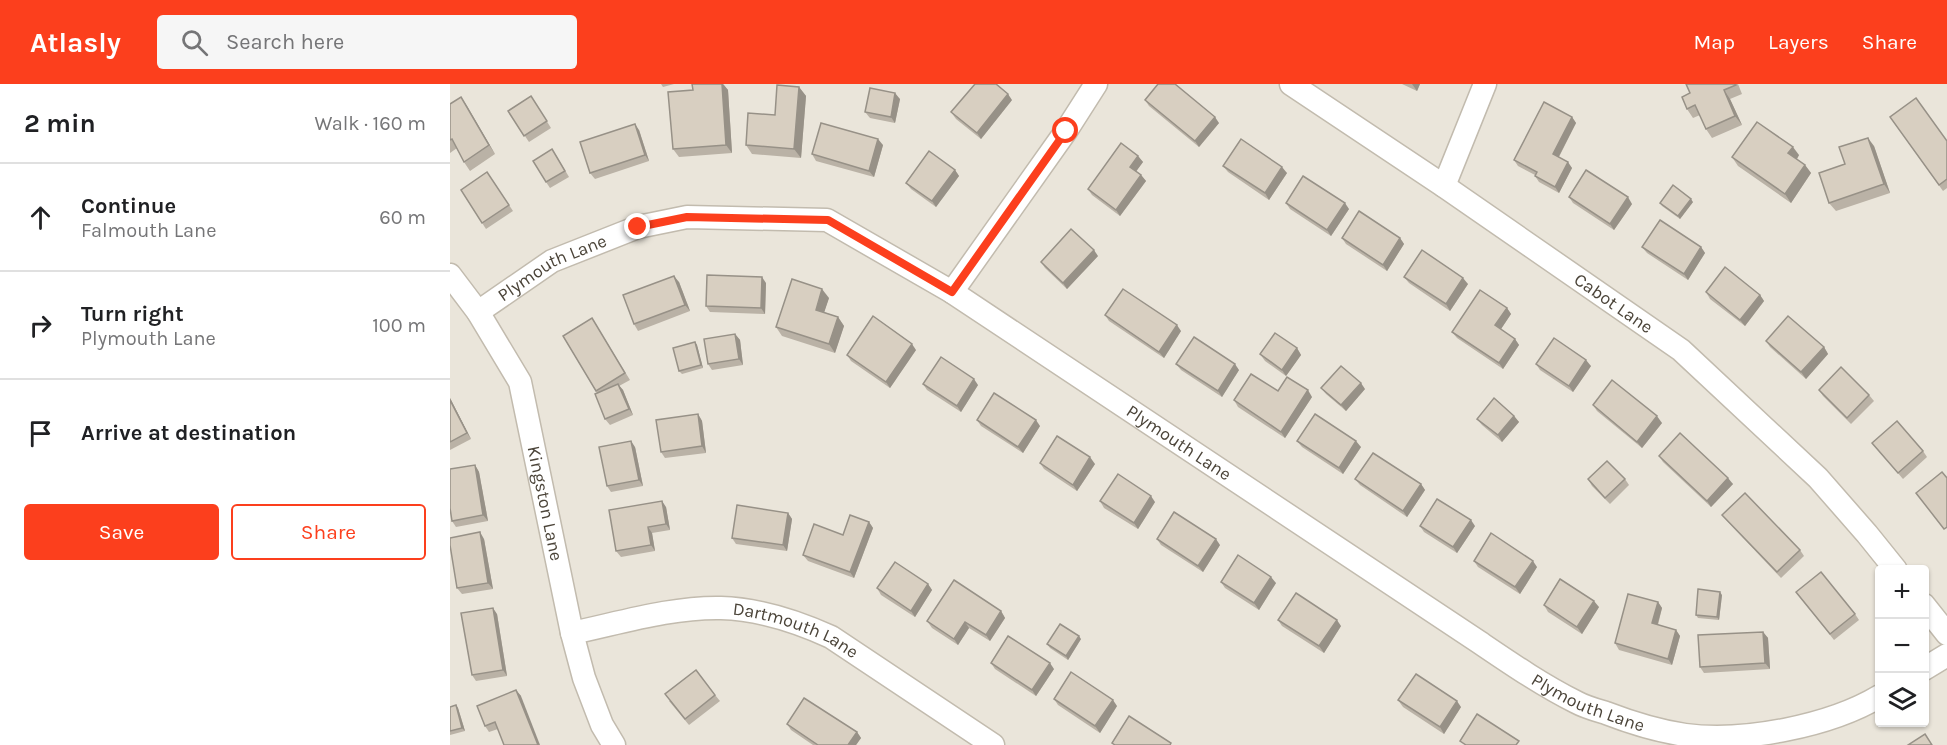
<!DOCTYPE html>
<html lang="en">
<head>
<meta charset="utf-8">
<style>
	:root { --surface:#fff; --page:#f6f6f6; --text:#202124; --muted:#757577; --line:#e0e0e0; --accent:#fc3f1d }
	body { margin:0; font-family:Karla,sans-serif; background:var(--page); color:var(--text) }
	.controls { position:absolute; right:18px; bottom:18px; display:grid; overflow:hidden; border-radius:6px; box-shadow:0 2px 4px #0004 }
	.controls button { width:54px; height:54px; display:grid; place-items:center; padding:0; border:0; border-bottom:2px solid var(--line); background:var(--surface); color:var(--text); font:30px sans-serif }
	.stop { position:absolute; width:18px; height:18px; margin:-14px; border:4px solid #fc3f1d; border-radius:50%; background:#fff }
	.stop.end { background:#fc3f1d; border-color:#fff; box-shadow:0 2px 6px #0008 }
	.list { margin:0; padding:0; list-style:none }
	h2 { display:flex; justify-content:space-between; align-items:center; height:78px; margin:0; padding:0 24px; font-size:26px }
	h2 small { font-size:20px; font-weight:400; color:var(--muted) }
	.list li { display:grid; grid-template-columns:39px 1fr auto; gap:18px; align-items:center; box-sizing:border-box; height:108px; padding:0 24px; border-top:2px solid var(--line) }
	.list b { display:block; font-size:22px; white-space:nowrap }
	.list p { margin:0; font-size:20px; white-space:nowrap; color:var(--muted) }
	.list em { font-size:20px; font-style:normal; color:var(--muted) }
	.actions { display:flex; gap:12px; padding:18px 24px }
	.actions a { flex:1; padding:14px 0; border:2px solid var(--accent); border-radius:6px; text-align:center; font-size:21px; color:var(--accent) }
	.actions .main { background:var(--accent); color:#fff }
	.icon { flex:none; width:33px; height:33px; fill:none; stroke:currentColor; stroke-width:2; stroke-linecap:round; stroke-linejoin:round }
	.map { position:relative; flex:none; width:1497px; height:661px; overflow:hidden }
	header { display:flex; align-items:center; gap:36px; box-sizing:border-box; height:84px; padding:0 30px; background:var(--accent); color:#fff }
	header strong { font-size:28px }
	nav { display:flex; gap:33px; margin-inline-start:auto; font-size:21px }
	.search { width:420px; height:54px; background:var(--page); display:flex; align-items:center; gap:15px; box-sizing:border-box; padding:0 21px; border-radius:6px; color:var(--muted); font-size:22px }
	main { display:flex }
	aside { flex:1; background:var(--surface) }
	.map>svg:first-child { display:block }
	.residential { fill:#eae5da; fill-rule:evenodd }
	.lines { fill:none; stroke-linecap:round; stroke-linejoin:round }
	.street-casing { stroke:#c2bbae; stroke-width:25 }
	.street { stroke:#fff; stroke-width:22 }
	.wall { fill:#bab2a6 }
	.shaded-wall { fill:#979187 }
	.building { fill:#d8cfc1; stroke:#979187; stroke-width:1.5 }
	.route { stroke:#fc3f1d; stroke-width:8 }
	.labels { text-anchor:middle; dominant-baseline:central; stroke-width:6; stroke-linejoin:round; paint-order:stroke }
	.street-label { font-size:18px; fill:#4b4439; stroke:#fff }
</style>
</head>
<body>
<header>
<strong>Atlasly</strong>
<div class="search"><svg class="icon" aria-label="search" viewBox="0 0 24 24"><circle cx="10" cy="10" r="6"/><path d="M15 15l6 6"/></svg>Search here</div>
<nav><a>Map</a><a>Layers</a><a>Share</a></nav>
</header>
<main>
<aside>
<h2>2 min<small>Walk · 160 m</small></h2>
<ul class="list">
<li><svg class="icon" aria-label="ahead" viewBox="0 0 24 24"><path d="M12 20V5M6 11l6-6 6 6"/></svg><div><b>Continue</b><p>Falmouth Lane</p></div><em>60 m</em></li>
<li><svg class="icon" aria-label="right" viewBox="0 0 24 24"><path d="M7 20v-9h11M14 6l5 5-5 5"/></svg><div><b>Turn right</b><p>Plymouth Lane</p></div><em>100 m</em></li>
<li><svg class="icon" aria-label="arrive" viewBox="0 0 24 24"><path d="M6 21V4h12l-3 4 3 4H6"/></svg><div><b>Arrive at destination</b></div></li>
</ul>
<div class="actions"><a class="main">Save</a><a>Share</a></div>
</aside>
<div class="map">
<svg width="1497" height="661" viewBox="0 0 1497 661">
	<rect width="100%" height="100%" fill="#f6f3ec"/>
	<path class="residential" d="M0,0H1497V661H0ZM1430,486H1474V638H1430Z"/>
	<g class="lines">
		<g class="street-casing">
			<g id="street">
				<path id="s1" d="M841,0L994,102L1231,266L1368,394L1417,450L1446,486"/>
				<path d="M994,102L1035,0"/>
				<path id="s2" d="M0,191L28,228L70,298L122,549L134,594L152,641L164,661"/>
				<path d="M502,208L616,47L646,0"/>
				<path id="s3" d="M28,228L102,177L188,143L237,133L377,136L502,208L1029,558C1060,579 1092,601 1126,618C1135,623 1146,626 1156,629C1182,639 1208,647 1235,651C1293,659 1380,642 1430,612"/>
				<path d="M1474,521L1497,550"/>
				<path id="s4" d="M122,549C170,539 221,523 271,524C308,525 348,538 381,553L543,661"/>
				<path d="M1474,585L1497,571"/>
			</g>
		</g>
		<use href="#street" class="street"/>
	</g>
	<g class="wall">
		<path d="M211,0H224L213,3Z"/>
		<path d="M273,0L278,6L282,69L229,73L223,65L243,6Z"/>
		<path d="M952,0H970L967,7Z"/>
		<path d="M1288,0L1292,10L1280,15L1292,41L1262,54L1256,45L1250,31L1243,34L1237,25L1232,13Z"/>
		<path d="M349,3L356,12L351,74L302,70L296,61L325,31Z"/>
		<path d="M81,12L101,44L79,58L58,27Z"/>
		<path d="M11,13L45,70L20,87L14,78L7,64L0,69V20Z"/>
		<path d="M450,15L445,39L420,34L415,28Z"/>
		<path d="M562,16L531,55L506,35L501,28Z"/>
		<path d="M695,16L769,39L749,63L699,22Z"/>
		<path d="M1122,33L1126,39L1109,73L1122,84L1109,109L1089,98L1085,92V91L1068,82L1064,76Z"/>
		<path d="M1440,33L1497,57V104L1493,107Z"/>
		<path d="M189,46L199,77L145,95L140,89Z"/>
		<path d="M433,61L424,93L366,77L362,70Z"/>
		<path d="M1424,62L1440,109L1386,127L1379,119L1395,80Z"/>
		<path d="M106,71L119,93L100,104L96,98Z"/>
		<path d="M1349,71L1347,75L1355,81L1361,89L1341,119L1288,82L1282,73Z"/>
		<path d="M688,72L693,78L686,87L691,91L696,97L670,132L642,111L638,105Z"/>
		<path d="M773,82L837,89L819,116L778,88Z"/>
		<path d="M505,86L509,92L486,123L461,105L456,99Z"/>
		<path d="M37,88L63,127L36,145L11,106Z"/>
		<path d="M1119,113L1182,120L1164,146L1123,119Z"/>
		<path d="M1243,118L1230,135L1212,122L1210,119Z"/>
		<path d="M836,119L899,125L881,152L840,125Z"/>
		<path d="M892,154H950L954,160L937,187L896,160Z"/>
		<path d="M1192,163H1251L1255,169L1238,196L1197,169Z"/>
		<path d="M648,172L617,205L595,184L591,178Z"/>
		<path d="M954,193L1018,200L1000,227L959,199Z"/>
		<path d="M229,198L240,227L188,247L184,240Z"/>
		<path d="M316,199L315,230L260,228L256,222Z"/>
		<path d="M1256,208L1310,211L1314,217L1295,242L1260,215Z"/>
		<path d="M379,214L374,228L388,233L394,242L385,269L332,252L326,243Z"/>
		<path d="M1057,224L1061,230L1051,245L1065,255L1069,261L1053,285L1007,254L1002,248Z"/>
		<path d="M655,231L731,247L714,274L659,237Z"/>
		<path d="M142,234L180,296L169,302L173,306L183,331L160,341L155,335L147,309L113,252Z"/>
		<path d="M285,250L290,256L293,281L262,286L258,280Z"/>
		<path d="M1316,257L1374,263L1378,270L1356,295L1320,263Z"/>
		<path d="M245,258L247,261L253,284L232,290L229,287Z"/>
		<path d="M847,264L851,271L836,292L815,277L810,270Z"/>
		<path d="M466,266L440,304L401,277L397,271Z"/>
		<path d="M726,280L789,286L772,313L731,286Z"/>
		<path d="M1086,280L1141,282L1123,308L1090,286Z"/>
		<path d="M473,300L528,301L511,328L477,306Z"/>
		<path d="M871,304L915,305L896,327L876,310Z"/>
		<path d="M1369,306L1419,311L1424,317L1401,340L1373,312Z"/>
		<path d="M862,313L835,354L788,323L784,316Z"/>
		<path d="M0,314L21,355L0,366Z"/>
		<path d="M1143,321L1212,339L1192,364L1147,327Z"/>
		<path d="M248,330L252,337L256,369L215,374L211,368Z"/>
		<path d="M1064,332L1069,338L1052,358L1032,341L1027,335Z"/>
		<path d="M527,336L590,342L573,369L531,342Z"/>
		<path d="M847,357L911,363L893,390L852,363Z"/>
		<path d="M1422,359L1473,367L1477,373L1453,395Z"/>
		<path d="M185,363L193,402L161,408L157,402Z"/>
		<path d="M1209,372L1283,400L1261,423L1213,378Z"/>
		<path d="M590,379L645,380L627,407L594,385Z"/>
		<path d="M25,381L29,388L38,437L6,443L2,437Z"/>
		<path d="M905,395L971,400L975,406L957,433L910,401Z"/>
		<path d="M1138,395H1175L1179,401L1160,420L1142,402Z"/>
		<path d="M650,417L705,418L688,445L654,424Z"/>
		<path d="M216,423L220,446L202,449L205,467L171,473L166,467Z"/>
		<path d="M338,429L342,435L337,467L286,460L282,454Z"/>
		<path d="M1272,431L1350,466L1354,472L1331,494L1277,437Z"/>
		<path d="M419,438L423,444L404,494L358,477L353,471Z"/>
		<path d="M970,442H1025L1007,469L974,448Z"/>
		<path d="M34,455L43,505L12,510L7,504Z"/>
		<path d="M707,455L770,461L753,488L711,461Z"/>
		<path d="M1024,477L1087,483L1070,510L1028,483Z"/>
		<path d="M771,498L826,499L809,526L775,504Z"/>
		<path d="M478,500L482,506L465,533L431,511L427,504Z"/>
		<path d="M1346,508L1405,530L1409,536L1384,556Z"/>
		<path d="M1272,511L1269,536L1248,534L1246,531Z"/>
		<path d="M1208,518L1212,524L1208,541L1226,546L1230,552L1222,581L1169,566L1165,559Z"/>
		<path d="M1094,521L1149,523L1132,550L1098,528Z"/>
		<path d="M551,527L555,534L540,557L519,544L508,561L482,544L477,537Z"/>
		<path d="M47,530L57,592L26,597L22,591Z"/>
		<path d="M828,536L891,542L874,569L832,542Z"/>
		<path d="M1313,548L1318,554L1320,585L1254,589L1250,583Z"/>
		<path d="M631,555L618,576L600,564L597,560Z"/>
		<path d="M541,579L604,585L586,612L545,585Z"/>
		<path d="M66,606L71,612L48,645L39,648L35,642Z"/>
		<path d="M265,611L270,617L239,641L219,617Z"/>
		<path d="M604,615L667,622L650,649L608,621Z"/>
		<path d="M948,616L1011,623L994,650L953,623Z"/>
		<path d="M6,621L8,624L15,647L0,651V623Z"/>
		<path d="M337,640L407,648L411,654L406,661H363L341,646Z"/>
	</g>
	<g class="shaded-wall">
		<path d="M272,0H273L278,6L282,69L276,61Z"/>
		<path d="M962,0H970L967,7Z"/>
		<path d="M349,3L356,12L351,74L344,65Z"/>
		<path d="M1274,6L1280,15L1292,41L1285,32Z"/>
		<path d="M445,9L450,15L445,39L441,33Z"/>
		<path d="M558,10L562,16L531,55L527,49Z"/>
		<path d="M11,13L17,22L45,70L39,61Z"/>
		<path d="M765,33L769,39L749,63L745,57Z"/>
		<path d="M1122,33L1126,39L1107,76L1103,70Z"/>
		<path d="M185,40L189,46L199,77L195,71Z"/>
		<path d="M1418,54L1424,62L1440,109L1434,100Z"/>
		<path d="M428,55L433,61L424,93L419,87Z"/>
		<path d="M1343,63L1349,71L1345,78L1338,69Z"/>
		<path d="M688,72L693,78L685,89L680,83Z"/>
		<path d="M1118,78L1122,84L1109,109L1105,103Z"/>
		<path d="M1355,81L1361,89L1341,119L1335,110Z"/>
		<path d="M832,83L837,89L819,116L815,109Z"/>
		<path d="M505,86L509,92L486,123L482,117Z"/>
		<path d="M691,91L696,97L670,132L666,126Z"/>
		<path d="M1178,113L1182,120L1164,146L1160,140Z"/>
		<path d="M1241,115L1243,118L1230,135L1228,132Z"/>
		<path d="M895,119L899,125L881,152L877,146Z"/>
		<path d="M950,154L954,160L937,187L933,181Z"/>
		<path d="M1251,163L1255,169L1238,196L1234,190Z"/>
		<path d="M644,166L648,172L617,205L613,199Z"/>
		<path d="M224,192L229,198L240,227L235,221Z"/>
		<path d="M312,193L316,199L315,230L311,224Z"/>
		<path d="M1013,194L1018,200L1000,227L996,220Z"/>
		<path d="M372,205L379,214L372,235L366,226Z"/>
		<path d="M1310,211L1314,217L1295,242L1290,236Z"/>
		<path d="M1057,224L1061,230L1049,248L1045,241Z"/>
		<path d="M388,233L394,242L385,269L379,260Z"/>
		<path d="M727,241L731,247L714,274L709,268Z"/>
		<path d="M285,250L290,256L293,281L289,275Z"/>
		<path d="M1065,255L1069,261L1053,285L1049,279Z"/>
		<path d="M245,258L247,261L253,284L251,281Z"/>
		<path d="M462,260L466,266L440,304L436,298Z"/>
		<path d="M1374,263L1378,270L1356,295L1351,288Z"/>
		<path d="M847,264L851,271L836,292L832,286Z"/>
		<path d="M1136,276L1141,282L1123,308L1119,302Z"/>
		<path d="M785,280L789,286L772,313L768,307Z"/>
		<path d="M524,295L528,301L511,328L507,322Z"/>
		<path d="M911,299L915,305L896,327L891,321Z"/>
		<path d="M168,300L173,306L183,331L179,325Z"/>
		<path d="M858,306L862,313L835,354L831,348Z"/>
		<path d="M0,314L21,355L17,349L0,316Z"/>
		<path d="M248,330L252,337L256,369L252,362Z"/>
		<path d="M1064,332L1069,338L1052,358L1048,351Z"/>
		<path d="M1207,332L1212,339L1192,364L1187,358Z"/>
		<path d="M586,336L590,342L573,369L568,363Z"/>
		<path d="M181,357L185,363L193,402L189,396Z"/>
		<path d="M906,357L911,363L893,390L889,384Z"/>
		<path d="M640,373L645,380L627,407L623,401Z"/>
		<path d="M25,381L29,388L38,437L33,431Z"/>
		<path d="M1278,394L1283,400L1261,423L1257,417Z"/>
		<path d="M971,400L975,406L957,433L953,427Z"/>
		<path d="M701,412L705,418L688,445L684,439Z"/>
		<path d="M212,417L216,423L220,446L216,440Z"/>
		<path d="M338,429L342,435L337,467L333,461Z"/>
		<path d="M1021,436L1025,442L1007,469L1003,463Z"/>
		<path d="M419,438L423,444L404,494L400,488Z"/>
		<path d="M198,443L202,449L205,467L201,461Z"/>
		<path d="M30,448L34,455L43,505L38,499Z"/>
		<path d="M766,455L770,461L753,488L748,482Z"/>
		<path d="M1083,477L1087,483L1070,510L1065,503Z"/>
		<path d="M821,493L826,499L809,526L804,519Z"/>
		<path d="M478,500L482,506L465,533L461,527Z"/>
		<path d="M1270,508L1272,511L1269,536L1267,533Z"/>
		<path d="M1144,517L1149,523L1132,550L1127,543Z"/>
		<path d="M1208,518L1212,524L1206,546L1202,539Z"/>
		<path d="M43,524L47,530L57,592L53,586Z"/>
		<path d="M551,527L555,534L540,557L536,551Z"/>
		<path d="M887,536L891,542L874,569L869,562Z"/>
		<path d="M515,538L519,544L508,561L504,555Z"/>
		<path d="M1226,546L1230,552L1222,581L1218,575Z"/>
		<path d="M1313,548L1318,554L1320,585L1315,579Z"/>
		<path d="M629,552L631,555L618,576L616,572Z"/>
		<path d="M600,579L604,585L586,612L582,606Z"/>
		<path d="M66,606L71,612L90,661H88Z"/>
		<path d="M663,616L667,622L650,649L645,642Z"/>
		<path d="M1007,617L1011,623L994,650L990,643Z"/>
		<path d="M6,621L8,624L15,647L12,644Z"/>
		<path d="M407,648L411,654L406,661H398Z"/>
	</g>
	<g class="building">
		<path d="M242,0H272L276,61L223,65L218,8L243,6Z"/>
		<path d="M525,0H546L558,10L527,49L501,28Z"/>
		<path d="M708,0H725L765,33L745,57L695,16Z"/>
		<path d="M1236,0H1286V1L1274,6L1285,32L1256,45L1245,21L1237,25L1232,13L1240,9Z"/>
		<path d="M327,1L349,3L344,65L296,61L298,29L325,31Z"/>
		<path d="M420,4L445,9L441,33L415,28Z"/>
		<path d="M81,12L97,37L74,52L58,27Z"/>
		<path d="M11,13L39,61L14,78L2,55L0,56V20Z"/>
		<path d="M1466,14L1497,57V95L1489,101L1440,33Z"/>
		<path d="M1094,18L1122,33L1103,70L1118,78L1105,103L1085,92L1087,88L1064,76Z"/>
		<path d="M1307,38L1343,63L1338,69L1355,81L1335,110L1282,73Z"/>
		<path d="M371,39L428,55L419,87L362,70Z"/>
		<path d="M185,40L195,71L140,89L130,58Z"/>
		<path d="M1418,54L1434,100L1379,119L1369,89L1395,80L1389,63Z"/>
		<path d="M791,55L832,83L815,109L773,82Z"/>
		<path d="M671,59L688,72L680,83L691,91L666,126L638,105Z"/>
		<path d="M102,65L115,87L96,98L83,77Z"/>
		<path d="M479,67L505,86L482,117L456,99Z"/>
		<path d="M1136,86L1178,113L1160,140L1119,113Z"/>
		<path d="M37,88L59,121L32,139L11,106Z"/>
		<path d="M853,92L895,119L877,146L836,119Z"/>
		<path d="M1223,101L1241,115L1228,132L1210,119Z"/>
		<path d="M909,127L950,154L933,181L892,154Z"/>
		<path d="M1210,136L1251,163L1234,190L1192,163Z"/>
		<path d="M621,145L644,166L613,199L591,178Z"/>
		<path d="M972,166L1013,194L996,220L954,193Z"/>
		<path d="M1275,183L1310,211L1290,236L1256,208Z"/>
		<path d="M257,191L312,193L311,224L256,222Z"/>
		<path d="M224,192L235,221L184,240L173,211Z"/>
		<path d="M342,195L372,205L366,226L388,233L379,260L326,243Z"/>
		<path d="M673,205L727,241L709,268L655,231Z"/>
		<path d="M1030,206L1057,224L1045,241L1065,255L1049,279L1002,248Z"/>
		<path d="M423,232L462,260L436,298L397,271Z"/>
		<path d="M1338,232L1374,263L1351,288L1316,257Z"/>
		<path d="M142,234L175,289L146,307L113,252Z"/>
		<path d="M825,249L847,264L832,286L810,270Z"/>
		<path d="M285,250L289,275L258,280L254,255Z"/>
		<path d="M744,253L785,280L768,307L726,280Z"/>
		<path d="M1104,254L1136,276L1119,302L1086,280Z"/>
		<path d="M245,258L251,281L229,287L223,264Z"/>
		<path d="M491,273L524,295L507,322L473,300Z"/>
		<path d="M891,282L911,299L891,321L871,304Z"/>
		<path d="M1391,283L1419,311L1397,334L1369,306Z"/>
		<path d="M801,290L828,307L837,293L858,306L831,348L784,316Z"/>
		<path d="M1162,296L1207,332L1187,358L1143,321Z"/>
		<path d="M168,300L179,325L155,335L145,310Z"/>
		<path d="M544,309L586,336L568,363L527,336Z"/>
		<path d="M1044,314L1064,332L1048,351L1027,335Z"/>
		<path d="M0,316L17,349L0,358Z"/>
		<path d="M248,330L252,362L211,368L206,336Z"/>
		<path d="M865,330L906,357L889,384L847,357Z"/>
		<path d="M1447,337L1473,367L1448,389L1422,359Z"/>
		<path d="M1230,349L1278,394L1257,417L1209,372Z"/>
		<path d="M607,352L640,373L623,401L590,379Z"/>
		<path d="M181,357L189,396L157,402L149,363Z"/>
		<path d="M923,369L971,400L953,427L905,395Z"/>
		<path d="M1157,377L1175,395L1155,414L1138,395Z"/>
		<path d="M25,381L33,431L2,437L0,424V385Z"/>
		<path d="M1492,388L1497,394V443L1494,445L1466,409Z"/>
		<path d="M668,390L701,412L684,439L650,417Z"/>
		<path d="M1295,409L1350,466L1327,488L1272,431Z"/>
		<path d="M987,415L1021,436L1003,463L970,442Z"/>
		<path d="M212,417L216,440L198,443L201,461L166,467L159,426Z"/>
		<path d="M287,421L338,429L333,461L282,454Z"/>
		<path d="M724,428L766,455L748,482L707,455Z"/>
		<path d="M400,431L419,438L400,488L353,471L364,440L393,451Z"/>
		<path d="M30,448L38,499L7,504L0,461V454Z"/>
		<path d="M1041,449L1083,477L1065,503L1024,477Z"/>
		<path d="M788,471L821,493L804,519L771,498Z"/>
		<path d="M445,478L478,500L461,527L427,504Z"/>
		<path d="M1371,488L1405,530L1380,550L1346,508Z"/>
		<path d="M1110,495L1144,517L1127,543L1094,521Z"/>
		<path d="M504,496L551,527L536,551L515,538L504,555L477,537Z"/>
		<path d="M1248,505L1270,508L1267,533L1246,531Z"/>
		<path d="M846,509L887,536L869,562L828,536Z"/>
		<path d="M1178,510L1208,518L1202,539L1226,546L1218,575L1165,559Z"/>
		<path d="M43,524L53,586L22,591L11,529Z"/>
		<path d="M610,540L629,552L616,572L597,560Z"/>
		<path d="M1313,548L1315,579L1250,583L1248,551Z"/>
		<path d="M558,552L600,579L582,606L541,579Z"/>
		<path d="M246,586L265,611L235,635L215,610Z"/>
		<path d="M621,588L663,616L645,642L604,615Z"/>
		<path d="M966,590L1007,617L990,643L948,616Z"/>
		<path d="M66,606L88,661H54L45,638L35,642L27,622Z"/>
		<path d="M354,614L407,648L398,661H368L337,640Z"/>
		<path d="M6,621L12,644L0,647V623Z"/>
		<path d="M1027,630L1069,657L1066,661H1016L1010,657Z"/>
		<path d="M679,632L721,659L720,661H665L662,659Z"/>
		<path d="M1475,650L1482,661H1458Z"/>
	</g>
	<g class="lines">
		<path class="route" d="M188,143L237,133L378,136L502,208L616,47"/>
	</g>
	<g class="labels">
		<g class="street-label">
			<text stroke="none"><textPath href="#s3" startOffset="87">Plymouth Lane</textPath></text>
			<text stroke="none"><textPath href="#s1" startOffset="390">Cabot Lane</textPath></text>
			<text stroke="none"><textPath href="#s3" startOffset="789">Plymouth Lane</textPath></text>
			<text stroke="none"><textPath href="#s2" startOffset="252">Kingston Lane</textPath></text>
			<text stroke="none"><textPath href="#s4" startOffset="230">Dartmouth Lane</textPath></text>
			<text stroke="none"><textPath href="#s3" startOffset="1275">Plymouth Lane</textPath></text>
		</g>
	</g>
</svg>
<div class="controls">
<button>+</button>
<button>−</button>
<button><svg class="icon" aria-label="layers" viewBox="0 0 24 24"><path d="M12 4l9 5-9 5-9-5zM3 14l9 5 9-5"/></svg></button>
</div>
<div class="stop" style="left:616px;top:47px"></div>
<div class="stop end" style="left:188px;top:143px"></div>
</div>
</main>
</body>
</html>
